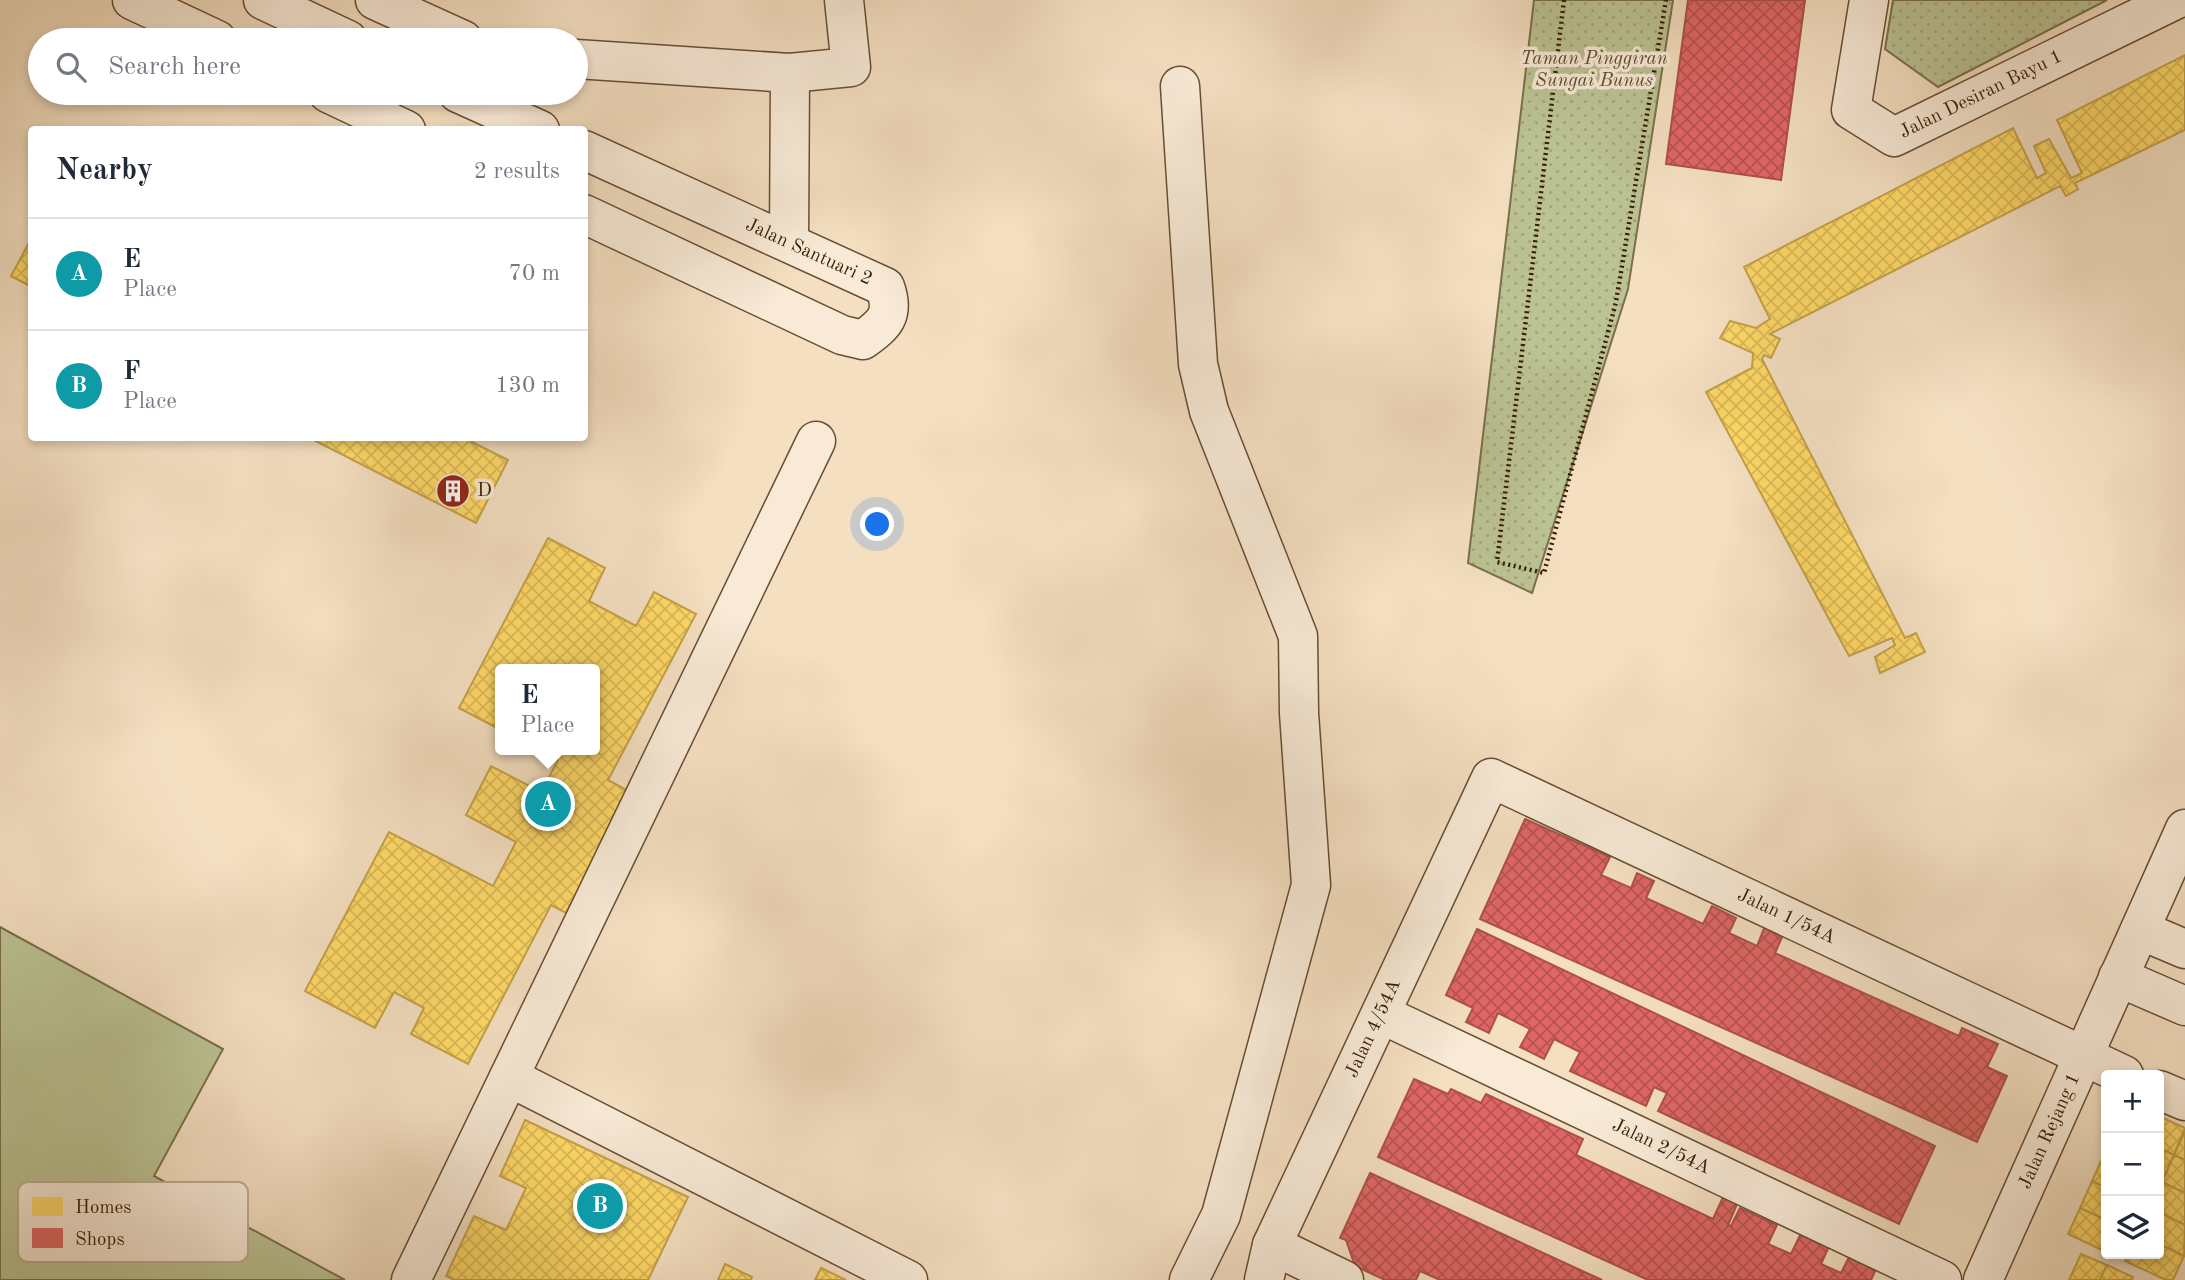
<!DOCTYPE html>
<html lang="en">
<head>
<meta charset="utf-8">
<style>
	:root { --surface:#fff; --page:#f2f2f3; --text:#1f2937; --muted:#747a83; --line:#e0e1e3; --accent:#8f2418 }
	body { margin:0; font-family:"Old Standard TT",serif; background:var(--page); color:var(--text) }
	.controls { position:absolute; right:21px; bottom:21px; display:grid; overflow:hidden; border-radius:7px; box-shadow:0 4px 10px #0003 }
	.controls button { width:63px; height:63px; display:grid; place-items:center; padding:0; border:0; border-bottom:2px solid var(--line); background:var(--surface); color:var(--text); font:35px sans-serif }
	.you { position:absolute; left:878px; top:525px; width:24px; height:24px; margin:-18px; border:5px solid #fff; border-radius:50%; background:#1a73e8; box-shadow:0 0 0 10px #1a73e833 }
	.badge { display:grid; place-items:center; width:46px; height:46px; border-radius:50%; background:var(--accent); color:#fff; font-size:23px; font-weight:700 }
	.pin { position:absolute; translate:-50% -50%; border:4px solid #fff; box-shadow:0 2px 7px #0006 }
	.popup { position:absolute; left:495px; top:664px; width:105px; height:91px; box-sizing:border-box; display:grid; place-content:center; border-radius:7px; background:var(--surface); filter:drop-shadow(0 2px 5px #0005); font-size:23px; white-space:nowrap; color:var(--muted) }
	.popup b { font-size:26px; color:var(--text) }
	.popup::after { content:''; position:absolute; left:50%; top:100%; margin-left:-14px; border:14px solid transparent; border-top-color:var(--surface) }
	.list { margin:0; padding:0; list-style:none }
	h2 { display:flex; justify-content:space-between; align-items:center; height:91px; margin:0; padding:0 28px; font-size:30px }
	h2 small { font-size:23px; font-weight:400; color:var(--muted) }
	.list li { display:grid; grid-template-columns:46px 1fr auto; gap:21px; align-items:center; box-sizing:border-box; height:112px; padding:0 28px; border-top:2px solid var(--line) }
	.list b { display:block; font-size:26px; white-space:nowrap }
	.list p { margin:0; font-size:23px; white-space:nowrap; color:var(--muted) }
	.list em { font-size:23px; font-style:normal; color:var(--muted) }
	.icon { flex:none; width:38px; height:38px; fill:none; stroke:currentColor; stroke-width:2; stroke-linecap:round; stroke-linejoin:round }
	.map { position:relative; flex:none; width:2185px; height:1280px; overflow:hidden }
	.search { position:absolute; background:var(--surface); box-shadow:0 4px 10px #0003; left:28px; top:28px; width:560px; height:77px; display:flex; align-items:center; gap:18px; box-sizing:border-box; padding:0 24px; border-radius:38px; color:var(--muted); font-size:26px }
	.panel { position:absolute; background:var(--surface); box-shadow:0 4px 10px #0003; left:28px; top:126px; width:560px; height:315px; border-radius:7px }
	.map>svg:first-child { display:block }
	.green { fill:url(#green-dots); stroke:#7a704a; stroke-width:2 }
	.pitch { fill:#bbc293; stroke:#7a704a; stroke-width:2 }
	.homes { fill:url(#homes-cross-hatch); stroke:#c3a148; stroke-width:2 }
	.shops { fill:url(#shops-cross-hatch); stroke:#ae5048; stroke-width:2 }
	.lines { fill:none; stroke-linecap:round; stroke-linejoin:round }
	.minor-casing { stroke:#674e31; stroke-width:41 }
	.path { stroke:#381d01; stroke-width:4.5; stroke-dasharray:2 3.5; stroke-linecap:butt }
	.minor { stroke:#f8ead7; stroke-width:38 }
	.labels { text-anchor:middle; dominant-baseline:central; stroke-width:7; stroke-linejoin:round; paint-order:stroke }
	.park-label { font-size:19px; font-style:italic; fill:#5f4f2d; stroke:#f8ead7 }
	.street-label { font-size:19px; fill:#381d01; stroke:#f8ead7 }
	.poi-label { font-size:19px; fill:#381d01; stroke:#f8ead7; text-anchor:start }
	.key { fill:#f8ead7; stroke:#beac97; stroke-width:2 }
	.key-label { font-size:19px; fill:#381d01 }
</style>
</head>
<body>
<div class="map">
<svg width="2185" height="1280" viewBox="0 0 2185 1280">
	<defs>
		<pattern id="green-dots" width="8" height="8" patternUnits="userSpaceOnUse" patternTransform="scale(1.75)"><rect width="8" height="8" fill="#bbc293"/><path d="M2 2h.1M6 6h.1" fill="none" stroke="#a2a67d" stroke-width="1.8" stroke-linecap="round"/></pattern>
		<pattern id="homes-cross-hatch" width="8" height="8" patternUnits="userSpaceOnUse" patternTransform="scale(1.75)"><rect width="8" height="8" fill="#ffd966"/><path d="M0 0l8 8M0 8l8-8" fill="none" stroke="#dbba57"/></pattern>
		<pattern id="shops-cross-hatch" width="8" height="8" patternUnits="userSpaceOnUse" patternTransform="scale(1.75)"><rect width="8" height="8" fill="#e06666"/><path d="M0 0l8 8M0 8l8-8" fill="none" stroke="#b75352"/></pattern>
	</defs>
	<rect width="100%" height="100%" fill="#f4dfc1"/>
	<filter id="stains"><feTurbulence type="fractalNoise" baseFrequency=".00286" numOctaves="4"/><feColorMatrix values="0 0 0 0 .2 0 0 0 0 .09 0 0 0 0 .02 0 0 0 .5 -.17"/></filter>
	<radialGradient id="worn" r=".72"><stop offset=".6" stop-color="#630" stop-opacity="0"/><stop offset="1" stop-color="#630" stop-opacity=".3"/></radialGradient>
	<g class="green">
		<path d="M1534,0H1673L1628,289L1532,593L1468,563Z"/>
		<path d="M1893,0H2107L1938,87L1885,49Z"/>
	</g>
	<path class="pitch" d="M0,927L223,1049L154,1176L345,1280H0Z"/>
	<g class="homes">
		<path d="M2185,55V130L2075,183L2078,189L2066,196L2060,186L1770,334L1780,339L1771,358L1764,355L1762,359L1905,638L1916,633L1925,652L1880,673L1875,657L1895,645L1892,638L1849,656L1706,392L1752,368L1753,353L1720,338L1730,321L1756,328L1770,319L1744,267L2013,128L2037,178L2046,173L2034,146L2049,139L2071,178L2082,173L2057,120Z"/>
		<path d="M32,237V287L11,276Z"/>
		<path d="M310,438H474L472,442L508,460L476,523Z"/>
		<path d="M548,538L605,568L589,601L636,626L654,592L696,614L608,780L630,792L566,913L551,905L468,1064L411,1034L424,1008L394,992L375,1028L305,991L389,832L493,886L516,842L466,815L491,766L541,792L558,760L539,750H595V669H501V730L459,708Z"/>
		<path d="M2159,1116L2185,1128L2174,1155L2159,1148Z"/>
		<path d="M525,1120L688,1197L648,1280H455L446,1276L474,1216L506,1230L526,1188L500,1176Z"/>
		<path d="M2185,1131V1160L2174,1155Z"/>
		<path d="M2159,1148L2174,1155L2162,1182L2159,1180Z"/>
		<path d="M2104,1155L2106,1156V1188L2092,1181Z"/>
		<path d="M2174,1155L2185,1160V1193L2162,1182Z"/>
		<path d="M2092,1181L2106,1188V1220L2080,1208Z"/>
		<path d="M2162,1182L2185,1193V1225L2159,1212Z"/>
		<path d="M2080,1208L2106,1220V1252L2068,1234Z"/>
		<path d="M2159,1212L2185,1225L2184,1256L2159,1244Z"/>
		<path d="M2159,1244L2184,1256L2173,1280H2166L2125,1261L2128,1254H2159Z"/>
		<path d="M2081,1254L2107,1265L2100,1280H2069Z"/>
		<path d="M725,1264L752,1277L751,1280H718Z"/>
		<path d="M2107,1265L2133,1277L2132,1280H2100Z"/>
		<path d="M821,1268L846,1280H815Z"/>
	</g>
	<g class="shops">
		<path d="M1688,0H1805L1781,180L1666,164Z"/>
		<path d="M1525,819L1610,857L1601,875L1631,888L1637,873L1654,881L1646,898L1703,924L1712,906L1736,918L1729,933L1757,946L1765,926L1783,935L1775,953L1959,1036L1962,1028L1998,1044L1987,1067L2007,1076L1977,1142L1480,919Z"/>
		<path d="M1477,929L1935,1146L1899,1224L1658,1111L1667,1093L1654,1087L1646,1106L1570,1071L1580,1052L1554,1039L1544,1059L1520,1047L1530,1029L1498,1013L1489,1033L1466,1022L1473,1008L1446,995Z"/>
		<path d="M1414,1079L1448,1094L1451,1089L1481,1103L1486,1094L1583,1139L1576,1155L1713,1219L1724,1195L1738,1202L1728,1225L1731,1226L1740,1208L1777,1225L1768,1244L1791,1254L1803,1229L1831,1242L1821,1264L1841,1273L1849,1257L1876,1269L1871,1280H1648L1378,1157Z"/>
		<path d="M1370,1173L1602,1280H1440L1420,1271L1416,1280H1385L1355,1266L1346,1240L1340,1238Z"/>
	</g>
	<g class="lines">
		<g class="minor-casing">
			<g id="minor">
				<path d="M132,0L217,40"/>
				<path d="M263,0L348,40"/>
				<path d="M375,0L463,40"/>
				<path id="s1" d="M1869,0L1851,110L1894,137L2175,0"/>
				<path d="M576,59L790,73L851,67L844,0"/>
				<path d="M1180,86L1198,364L1209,411L1298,636L1299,713L1311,885L1221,1215L1189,1280"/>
				<path d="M328,93L406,130"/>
				<path d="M458,93L540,130"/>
				<path id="s2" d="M584,150L885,287C895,315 885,324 863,340L842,335L584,214"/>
				<path d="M789,241L790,73"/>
				<path d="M2140,930L2185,949"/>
				<path d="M2118,977L2185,1006"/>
				<path id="s3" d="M1381,1014L1942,1280"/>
				<path d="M509,1077L908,1280"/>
				<path d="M2159,1090L2185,1101"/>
				<path d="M1272,1245L1344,1280"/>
				<path d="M411,1280L816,441"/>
				<path id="s4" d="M1264,1280L1272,1245L1491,778L2124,1075"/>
				<path id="s5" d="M1983,1280L2185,829"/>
			</g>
		</g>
		<path class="path" d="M1564,0L1497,562L1544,573L1616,302L1666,0"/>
		<use href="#minor" class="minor"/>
	</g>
	<defs>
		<g id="building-disc" transform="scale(1.75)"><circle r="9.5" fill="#8f2418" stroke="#f8ead7"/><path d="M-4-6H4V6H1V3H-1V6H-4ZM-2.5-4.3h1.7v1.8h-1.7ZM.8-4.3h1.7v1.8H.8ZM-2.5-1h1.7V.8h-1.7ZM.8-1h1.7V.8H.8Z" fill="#fff"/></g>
	</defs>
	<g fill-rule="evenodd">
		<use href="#building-disc" x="453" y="491"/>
	</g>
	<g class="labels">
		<g class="park-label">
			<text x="1594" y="59">Taman Pinggiran<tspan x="1594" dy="22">Sungai Bunus</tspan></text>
		</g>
		<g class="street-label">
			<text stroke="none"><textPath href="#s1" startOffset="259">Jalan Desiran Bayu 1</textPath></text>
			<text stroke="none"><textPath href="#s2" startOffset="247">Jalan Santuari 2</textPath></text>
			<text stroke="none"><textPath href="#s4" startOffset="878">Jalan 1/54A</textPath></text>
			<text stroke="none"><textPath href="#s4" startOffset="275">Jalan 4/54A</textPath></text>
			<text stroke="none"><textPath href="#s5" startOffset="163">Jalan Rejang 1</textPath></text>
			<text stroke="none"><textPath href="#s3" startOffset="310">Jalan 2/54A</textPath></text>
		</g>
		<g class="poi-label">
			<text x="477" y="491">D</text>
		</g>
	</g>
	<rect x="18" y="1182" width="230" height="80" rx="10" class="key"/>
	<rect x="32" y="1197" width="31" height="19" fill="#ffd966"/>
	<rect x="32" y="1228" width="31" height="20" fill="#e06666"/>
	<g class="key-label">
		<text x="75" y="1213">Homes</text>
		<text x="75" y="1245">Shops</text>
	</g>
	<rect width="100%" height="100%" filter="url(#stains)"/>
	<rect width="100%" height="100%" fill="url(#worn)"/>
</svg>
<div class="controls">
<button>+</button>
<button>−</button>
<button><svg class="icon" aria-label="layers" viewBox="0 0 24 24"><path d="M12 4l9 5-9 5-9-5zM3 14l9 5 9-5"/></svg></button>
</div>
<div class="you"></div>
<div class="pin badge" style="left:548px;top:804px;background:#0f9aa8">A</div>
<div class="popup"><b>E</b>Place</div>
<div class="pin badge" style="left:600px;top:1206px;background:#0f9aa8">B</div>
<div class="search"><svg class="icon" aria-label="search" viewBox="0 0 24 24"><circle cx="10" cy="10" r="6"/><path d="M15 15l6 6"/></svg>Search here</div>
<section class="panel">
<h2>Nearby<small>2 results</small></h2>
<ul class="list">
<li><span class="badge" style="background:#0f9aa8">A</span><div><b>E</b><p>Place</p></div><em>70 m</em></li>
<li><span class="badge" style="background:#0f9aa8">B</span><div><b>F</b><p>Place</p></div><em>130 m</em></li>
</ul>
</section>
</div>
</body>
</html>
